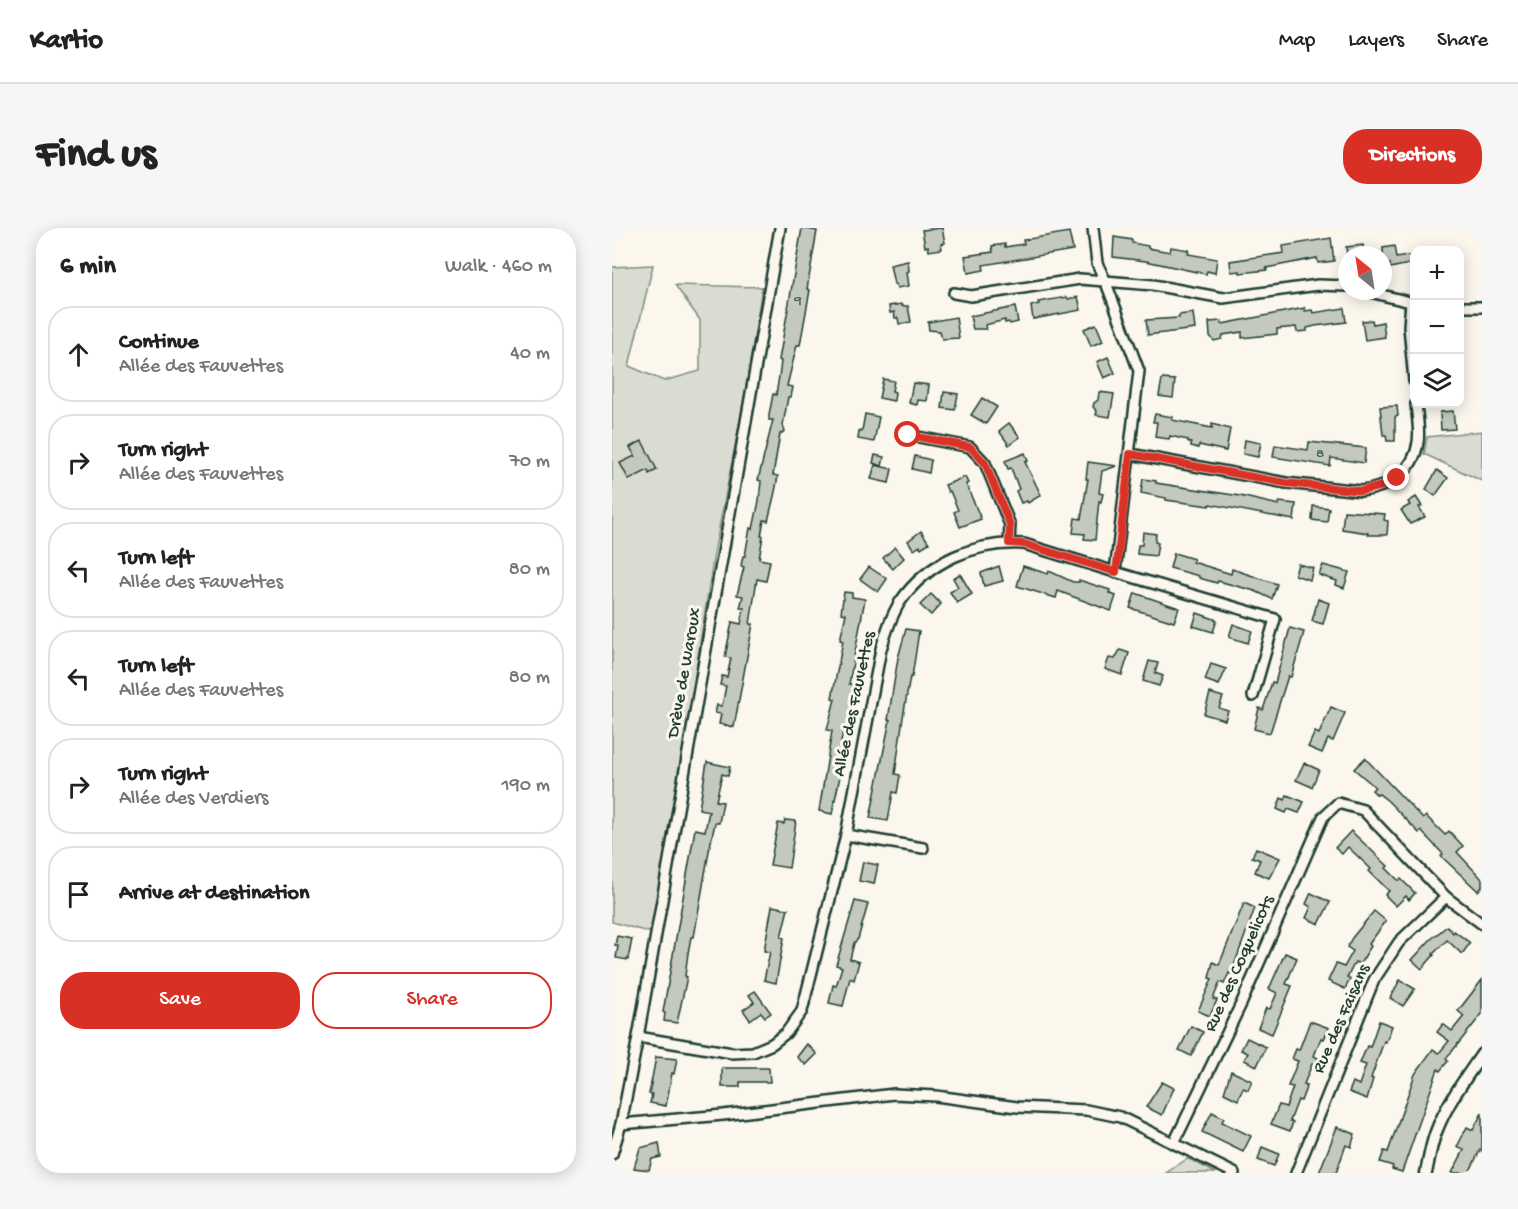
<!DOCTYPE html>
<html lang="en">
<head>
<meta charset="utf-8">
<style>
	:root { --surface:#fff; --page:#f6f6f6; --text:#222; --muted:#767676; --line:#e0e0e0; --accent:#d93025 }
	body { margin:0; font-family:"Gochi Hand",sans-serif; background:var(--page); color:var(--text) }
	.controls { position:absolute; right:18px; top:18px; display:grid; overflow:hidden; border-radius:12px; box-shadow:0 3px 15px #0003 }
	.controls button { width:54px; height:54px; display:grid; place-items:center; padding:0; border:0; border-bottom:2px solid var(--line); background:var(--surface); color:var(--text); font:30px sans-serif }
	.compass { position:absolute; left:726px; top:18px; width:54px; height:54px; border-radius:50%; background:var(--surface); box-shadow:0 3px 15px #0003; rotate:330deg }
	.stop { position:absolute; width:18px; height:18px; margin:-14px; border:4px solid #d93025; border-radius:50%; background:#fff }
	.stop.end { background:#d93025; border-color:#fff; box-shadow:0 2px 6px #0008 }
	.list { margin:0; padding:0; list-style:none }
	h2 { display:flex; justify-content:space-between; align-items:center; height:78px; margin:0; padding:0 24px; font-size:26px }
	h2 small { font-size:20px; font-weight:400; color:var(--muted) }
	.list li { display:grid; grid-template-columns:39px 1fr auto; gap:18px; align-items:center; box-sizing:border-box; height:96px; margin:0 12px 12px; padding:0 12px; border:2px solid var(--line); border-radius:24px }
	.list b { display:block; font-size:22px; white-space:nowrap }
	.list p { margin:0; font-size:20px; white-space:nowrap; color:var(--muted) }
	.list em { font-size:20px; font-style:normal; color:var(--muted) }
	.actions { display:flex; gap:12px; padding:18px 24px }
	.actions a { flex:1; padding:14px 0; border:2px solid var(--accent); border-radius:24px; text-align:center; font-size:21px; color:var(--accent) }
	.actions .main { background:var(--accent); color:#fff }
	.icon { flex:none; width:33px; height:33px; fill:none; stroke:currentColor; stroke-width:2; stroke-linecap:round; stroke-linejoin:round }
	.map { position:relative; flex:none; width:870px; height:945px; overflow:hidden; border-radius:24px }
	header { display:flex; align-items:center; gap:36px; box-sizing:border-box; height:84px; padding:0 30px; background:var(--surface); border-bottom:2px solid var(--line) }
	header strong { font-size:28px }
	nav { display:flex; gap:33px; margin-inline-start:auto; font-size:21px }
	.intro { display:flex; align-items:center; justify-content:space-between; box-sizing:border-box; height:144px; padding:0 36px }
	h1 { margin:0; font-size:42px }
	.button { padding:15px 27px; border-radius:24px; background:var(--accent); color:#fff; font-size:21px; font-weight:700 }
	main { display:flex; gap:36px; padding:0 36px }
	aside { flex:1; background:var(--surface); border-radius:24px; box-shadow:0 3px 15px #0003 }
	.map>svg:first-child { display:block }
	.green { fill:#dbdcd1; stroke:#7d8c82; stroke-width:1.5 }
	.building { fill:#c4c9be; stroke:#1f3d34; stroke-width:1.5 }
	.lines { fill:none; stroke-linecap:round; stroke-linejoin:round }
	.minor-casing { stroke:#1f3d34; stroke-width:14 }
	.tertiary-casing { stroke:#1f3d34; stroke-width:15 }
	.minor { stroke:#fbf7ec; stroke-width:9 }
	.tertiary { stroke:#fbf7ec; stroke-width:10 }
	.route { stroke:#d93025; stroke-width:8 }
	.labels { text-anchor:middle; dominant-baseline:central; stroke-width:6; stroke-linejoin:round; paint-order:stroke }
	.number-label { font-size:15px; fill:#486056 }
	.street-label { font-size:18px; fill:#1f3d34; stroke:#fbf7ec }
</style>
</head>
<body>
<header>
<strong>Kartio</strong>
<nav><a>Map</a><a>Layers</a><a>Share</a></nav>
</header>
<div class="intro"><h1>Find us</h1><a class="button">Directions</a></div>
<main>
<aside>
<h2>6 min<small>Walk · 460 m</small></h2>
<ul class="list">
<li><svg class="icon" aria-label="ahead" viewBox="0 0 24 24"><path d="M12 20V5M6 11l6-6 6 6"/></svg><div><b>Continue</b><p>Allée des Fauvettes</p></div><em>40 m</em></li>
<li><svg class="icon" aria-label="right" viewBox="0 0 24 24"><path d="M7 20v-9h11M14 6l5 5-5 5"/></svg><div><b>Turn right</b><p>Allée des Fauvettes</p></div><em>70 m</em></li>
<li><svg class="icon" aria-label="left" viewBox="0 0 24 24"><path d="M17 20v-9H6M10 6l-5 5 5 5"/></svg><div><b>Turn left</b><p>Allée des Fauvettes</p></div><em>80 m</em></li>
<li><svg class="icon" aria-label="left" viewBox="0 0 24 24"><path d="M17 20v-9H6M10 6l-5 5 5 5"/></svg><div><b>Turn left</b><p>Allée des Fauvettes</p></div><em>80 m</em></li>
<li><svg class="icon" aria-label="right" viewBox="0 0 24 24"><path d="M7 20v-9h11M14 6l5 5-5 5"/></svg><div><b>Turn right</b><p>Allée des Verdiers</p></div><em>190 m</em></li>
<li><svg class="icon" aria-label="arrive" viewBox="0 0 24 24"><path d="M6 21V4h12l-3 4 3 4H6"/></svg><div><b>Arrive at destination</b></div></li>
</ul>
<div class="actions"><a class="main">Save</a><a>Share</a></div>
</aside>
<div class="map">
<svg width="870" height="945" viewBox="0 0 870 945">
	<rect width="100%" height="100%" fill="#fbf7ec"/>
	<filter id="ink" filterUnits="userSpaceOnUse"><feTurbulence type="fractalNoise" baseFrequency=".0167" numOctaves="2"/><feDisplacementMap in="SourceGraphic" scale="12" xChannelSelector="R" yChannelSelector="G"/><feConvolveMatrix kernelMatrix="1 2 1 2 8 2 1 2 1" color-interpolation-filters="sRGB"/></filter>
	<g filter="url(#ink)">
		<g class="green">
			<path d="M41,37L17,138L52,153L88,143V92L63,57L150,59L133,167L102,326L43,706L0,694V39Z"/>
			<path d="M870,203V253L812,226L815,209Z"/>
			<path d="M575,931L579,932L604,945H554Z"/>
		</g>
		<g class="building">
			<path d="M190,0L205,3L195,61L198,62L188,117H185L175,158L181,159L179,169H176L171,197L173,203L168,206L161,247L166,248L163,264L156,293L152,292L149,308H151L147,331L158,333L154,353L145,351L138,396H141L122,499L107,496L109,486L103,485L105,477L110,478L114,458L108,457L110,448L115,449L119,430L113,429L120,394L129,396L132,380H128L131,368L125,367L132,339L129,338L131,328H133L138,300L141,301L147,273L149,253L146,252L161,192H157V187L161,166L164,167L168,142L169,133L167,132Z"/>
			<path d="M330,0L333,15L329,16L330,21L317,23L316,18L313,19L310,2Z"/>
			<path d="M457,4L461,22L371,37L372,42L356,45L353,28L381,24L380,18L393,16V19L412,16L411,12Z"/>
			<path d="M502,9L520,12V15L536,18V20L558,24L559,19L577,22L576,26L605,31L603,45L595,43L594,46L534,33L501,29Z"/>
			<path d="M719,10L722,33L706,35L705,30L654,40L655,42L628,45V43L619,44L618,33L672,25L671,18Z"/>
			<path d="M751,17L752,27H735L734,19Z"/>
			<path d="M782,18L784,30L802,27V35L778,40V36L771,38V20Z"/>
			<path d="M296,33L297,43L295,44L297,58L285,60L284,56H282L278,37Z"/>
			<path d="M455,69L456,71L466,69L469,82L421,91L419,78L427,76L426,74Z"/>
			<path d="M290,76V78H296L299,94L287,96L286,90H283L282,84L278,85L277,78Z"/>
			<path d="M403,79L406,94L398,96L397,94L393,95V92L373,97L374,101H361L358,88Z"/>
			<path d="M693,80V83L700,82L701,85L732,80L734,94L703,98L695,100V103L685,104L684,99L665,101V106L630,110V104L611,107L610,111L602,113L598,108L597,94L610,93V96Z"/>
			<path d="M581,85L583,101L536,107L534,92L567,90V87Z"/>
			<path d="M344,89L347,110L330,111L328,103L317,102L316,94Z"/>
			<path d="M760,92L761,96L771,94L773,109L753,112L750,93Z"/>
			<path d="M484,96L491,113L479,118L472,101Z"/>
			<path d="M496,129L503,145L492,150L485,134Z"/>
			<path d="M271,151L282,153L280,163L283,164L282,173L267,170Z"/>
			<path d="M550,151L563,152L561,170L547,168Z"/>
			<path d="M301,155L317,157L315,173L306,172L305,177L297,175Z"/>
			<path d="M332,164L346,166L343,182L330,180Z"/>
			<path d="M487,164L502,166L498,189L484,187L485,183L481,179L482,175L486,172Z"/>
			<path d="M370,170L385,179L374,196L359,187Z"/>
			<path d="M785,178L786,188L783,189V213H775L774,207H771L768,179Z"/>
			<path d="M841,183L843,201L829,202L828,184Z"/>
			<path d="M253,186L267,189L262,214L246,211L247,203H250Z"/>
			<path d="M543,186L561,189L560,192L600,200V196L618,201L614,223L587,217L586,220L579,218V215L576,214V212L558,208L557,211L543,209L545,194H541Z"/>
			<path d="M397,195L408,209L397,217L387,203Z"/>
			<path d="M633,212L649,215L646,229L631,226Z"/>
			<path d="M30,213L45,242L37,246L36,242L17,252L8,235L23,228L18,219Z"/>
			<path d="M697,214L754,220L752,235L719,230L718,238L661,229L663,217L696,222Z"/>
			<path d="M413,225L416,233L413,234L429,267L416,275L415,273L409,275L404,263L407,261L399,240L396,241L393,233Z"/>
			<path d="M263,227L272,229L270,238L261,235Z"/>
			<path d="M303,228L319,232L317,245L300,241Z"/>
			<path d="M476,234L505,238L490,243L487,265L491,266L489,274L487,273L483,312L472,311L473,306L461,305L463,290L469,291L476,251H474Z"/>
			<path d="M263,237L280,241L277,255L259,251Z"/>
			<path d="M825,242L836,250L823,268L814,261Z"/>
			<path d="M353,249L356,255L354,256L369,291L348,299L342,284L346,282L338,263L336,264L333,257Z"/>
			<path d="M531,251L544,253V255L628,268L667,277V274L684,276L682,292L598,276L597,278L554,272V270L529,265Z"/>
			<path d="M804,269L810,278L807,279L813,289L798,296L789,282L798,277L796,274Z"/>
			<path d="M701,278L717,280L715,294L700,292Z"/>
			<path d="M732,283L773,286L772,292L776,293L775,307H756V305L730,301Z"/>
			<path d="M309,303L317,315L309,320L308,318L302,322L296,313Z"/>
			<path d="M531,304L544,306L543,314L546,315L544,328L525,326L526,317H530Z"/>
			<path d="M283,319L292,330L281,341L271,330Z"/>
			<path d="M562,325L582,331L581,334L619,346L620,341L665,356L660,371L643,363L606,353L605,355L587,350V348L558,340Z"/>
			<path d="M686,336L701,340L698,352L683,347Z"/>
			<path d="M711,337L737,344L732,360L724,357L725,353L707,347Z"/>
			<path d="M387,338L391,353L372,358L369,345Z"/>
			<path d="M411,338L436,346L437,343L461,354H467V352L498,362L497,365L504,368L499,383L446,363L444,370L405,358Z"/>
			<path d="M257,339L275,351L266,364L248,351Z"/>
			<path d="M348,346L360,366L345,375L338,364L346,359L341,350Z"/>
			<path d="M232,364L240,365V369L253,371L237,456L245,457L237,499L232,498L229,514L235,515L220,586L207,583L220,503L215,502L223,471L220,470L231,413L228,412L234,386L229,385Z"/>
			<path d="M523,365L567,380L562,394L518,380Z"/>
			<path d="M319,366L329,376L319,387L308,377Z"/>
			<path d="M706,371L717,375L711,396L700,393Z"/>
			<path d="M585,385L605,392L601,404L581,398Z"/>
			<path d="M621,396L640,403L636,415L617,409Z"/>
			<path d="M678,400L692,404L679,449L676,448L658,505L642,501L647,480L651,482L660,454L663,455Z"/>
			<path d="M294,401L307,403L300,449H298L291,489L283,546L288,547L285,565L281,564L276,593L258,590L278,492H276L286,430Z"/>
			<path d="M508,422L517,425L510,447L493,441L497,430L503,431Z"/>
			<path d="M537,433L546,435L543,445L551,448L547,458L531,453Z"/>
			<path d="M599,436L614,441L607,457L593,452Z"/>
			<path d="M598,465L611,469L607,480L616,483L613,492L592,486Z"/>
			<path d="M719,479L733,485L721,513L716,511L710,525L696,519L703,504L707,506Z"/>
			<path d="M753,530L811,591L814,588L833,607L837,603L851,618L845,624L870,651V659L866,663L829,628L831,626L809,603L807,605L776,573L767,566L765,567L760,562L763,559L742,541Z"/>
			<path d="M95,534L118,539L116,548L110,546L104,573L111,574L107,595H103L97,623L82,709H79L76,725L73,748L75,749L65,795L52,793L53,785L51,784L83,601L93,603L97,583L87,581Z"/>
			<path d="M692,535L707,542L700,559L684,552Z"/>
			<path d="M675,567L692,574L687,585L676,581L674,585L665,581L669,570L673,572Z"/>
			<path d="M173,592L184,593L177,640L158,637L166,595L172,596Z"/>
			<path d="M739,603L776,638L774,640L787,653L789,651L803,665L797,672L794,668L784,678L773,667L777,663L757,643L759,641L736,619L730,626L723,620Z"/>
			<path d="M644,620L668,630L657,650L643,644L648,632L640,629Z"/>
			<path d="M251,634L266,637L262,656L247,653Z"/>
			<path d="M699,665L718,674L707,696L694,690L699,679L694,676Z"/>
			<path d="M243,673L256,676L246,711L242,715L238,731L247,734L242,752L238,750L231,778L217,775L221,757L224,758L230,739L224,737Z"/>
			<path d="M632,675L643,680L619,746L617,745L612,756L608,754L601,771L605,772L598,788L586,783L600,751L597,750L601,734L607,737Z"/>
			<path d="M160,678L176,681L169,709L172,710L164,755L152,752L158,724L152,723Z"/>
			<path d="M762,683L774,693L757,716L759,718L748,736L743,734L735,750L738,751L733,761L716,753L724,736L732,739L741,723L735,719L740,710Z"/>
			<path d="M835,698L841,705L842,703L858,715L850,726L835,712L821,726L822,727L810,741L800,732L818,712Z"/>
			<path d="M5,708L20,711L16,732L4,730L6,718L3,717Z"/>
			<path d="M673,725L685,730L674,756L680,758L660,806L646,800L654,780L658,781L665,765L657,761Z"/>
			<path d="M788,752L803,761L791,778L778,770Z"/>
			<path d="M870,752V786L834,831L836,833L828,843L826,841L790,944L780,941L781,938L768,934L772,923L776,924L803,846L821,821L827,825L837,813L825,804L831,796L840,803L852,788L846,783Z"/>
			<path d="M143,763L159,785L153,789L149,784L138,792L131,782L142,774L137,767Z"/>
			<path d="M698,793L717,800L712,811L709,810L702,828L706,830L703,837L700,836L692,856L695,857L689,873L686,872L678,893L681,894L678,903L659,896L667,877L674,879L681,859L676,858L686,833L680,831L684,821L687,822Z"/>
			<path d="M767,793L780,798L774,814L772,813L759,850L761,851L755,871L737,864L741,854L747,857L754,837L748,835L755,818L758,819Z"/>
			<path d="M579,798L591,804L579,828L567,822Z"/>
			<path d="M635,810L654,819L645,838L632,832L636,825L629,822Z"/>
			<path d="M195,816L205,826L194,837L185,829Z"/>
			<path d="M44,829L65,831L62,846L60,845L54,878L38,875L40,866H37Z"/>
			<path d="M110,840H157L158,854H128V859H110Z"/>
			<path d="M619,843L640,853L636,862L631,860L626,872L612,865Z"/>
			<path d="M550,854L562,860L550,887L534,879Z"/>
			<path d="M600,884L612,890L610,894L639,908L631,924L590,904Z"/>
			<path d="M870,885V923L868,922L857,945H840L852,922L845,919L855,899L861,902Z"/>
			<path d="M725,899L743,906L739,919L734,917L724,945H707Z"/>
			<path d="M47,915L49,929L40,931L37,942L22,940L28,920Z"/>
			<path d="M650,919L667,926L662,938L646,932Z"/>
		</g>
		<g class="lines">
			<g class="minor-casing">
				<g id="minor">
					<path d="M754,63L802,75"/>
					<path d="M342,65L359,68L468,51L541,57L611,70L706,57L735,58"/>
					<path d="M799,74L797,98L802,153"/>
					<path d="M848,79H870"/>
					<path d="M296,207L358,219L373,235L398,297L397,315"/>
					<path d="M518,226L674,255L749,263C777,260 802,244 806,214C808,202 805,188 804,176"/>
					<path d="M503,344L663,391L641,468"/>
					<path d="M234,607L311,620"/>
					<path d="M26,809L120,825L141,824L160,816L174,805L190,783L234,607L269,421C274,405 279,388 288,374C316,333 364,313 412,316L503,344L527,143L493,52L485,35L481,0"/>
					<path d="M9,896L111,887L282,866L324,868L405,879L474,882L508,889L622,945"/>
					<path d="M562,915L630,774L711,589L726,575L751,582L834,669L870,696"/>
					<path d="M0,926L9,896L26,809L168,0"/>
					<path d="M684,945L762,752L787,714L834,669"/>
				</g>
			</g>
			<g class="tertiary-casing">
				<path id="tertiary" d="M814,945C817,931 819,917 824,904C835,875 853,851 870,826"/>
			</g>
			<use href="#minor" class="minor"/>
			<use href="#tertiary" class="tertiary"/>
		</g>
	</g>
	<g class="lines" filter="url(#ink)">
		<path class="route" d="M296,207L358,219L373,235L398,297L397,315L412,316L504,344L518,226L674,255L749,263L771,258L785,250"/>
	</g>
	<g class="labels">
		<g class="number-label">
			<text x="186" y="73">9</text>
			<text x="708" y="226">8</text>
		</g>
		<g class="street-label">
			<text transform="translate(73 445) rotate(-80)">Drève de Waroux</text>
			<text transform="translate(243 476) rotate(-78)">Allée des Fauvettes</text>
			<text transform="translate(628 736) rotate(-66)">Rue des Coquelicots</text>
			<text transform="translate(730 791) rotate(-66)">Rue des Faisans</text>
		</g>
	</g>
</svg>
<div class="controls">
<button>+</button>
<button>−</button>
<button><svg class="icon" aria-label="layers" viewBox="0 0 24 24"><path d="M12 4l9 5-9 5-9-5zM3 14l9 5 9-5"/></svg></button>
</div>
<svg class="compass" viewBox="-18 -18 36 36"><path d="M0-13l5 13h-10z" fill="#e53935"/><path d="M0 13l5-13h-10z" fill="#767676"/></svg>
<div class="stop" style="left:296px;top:207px"></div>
<div class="stop end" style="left:785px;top:250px"></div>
</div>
</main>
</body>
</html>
